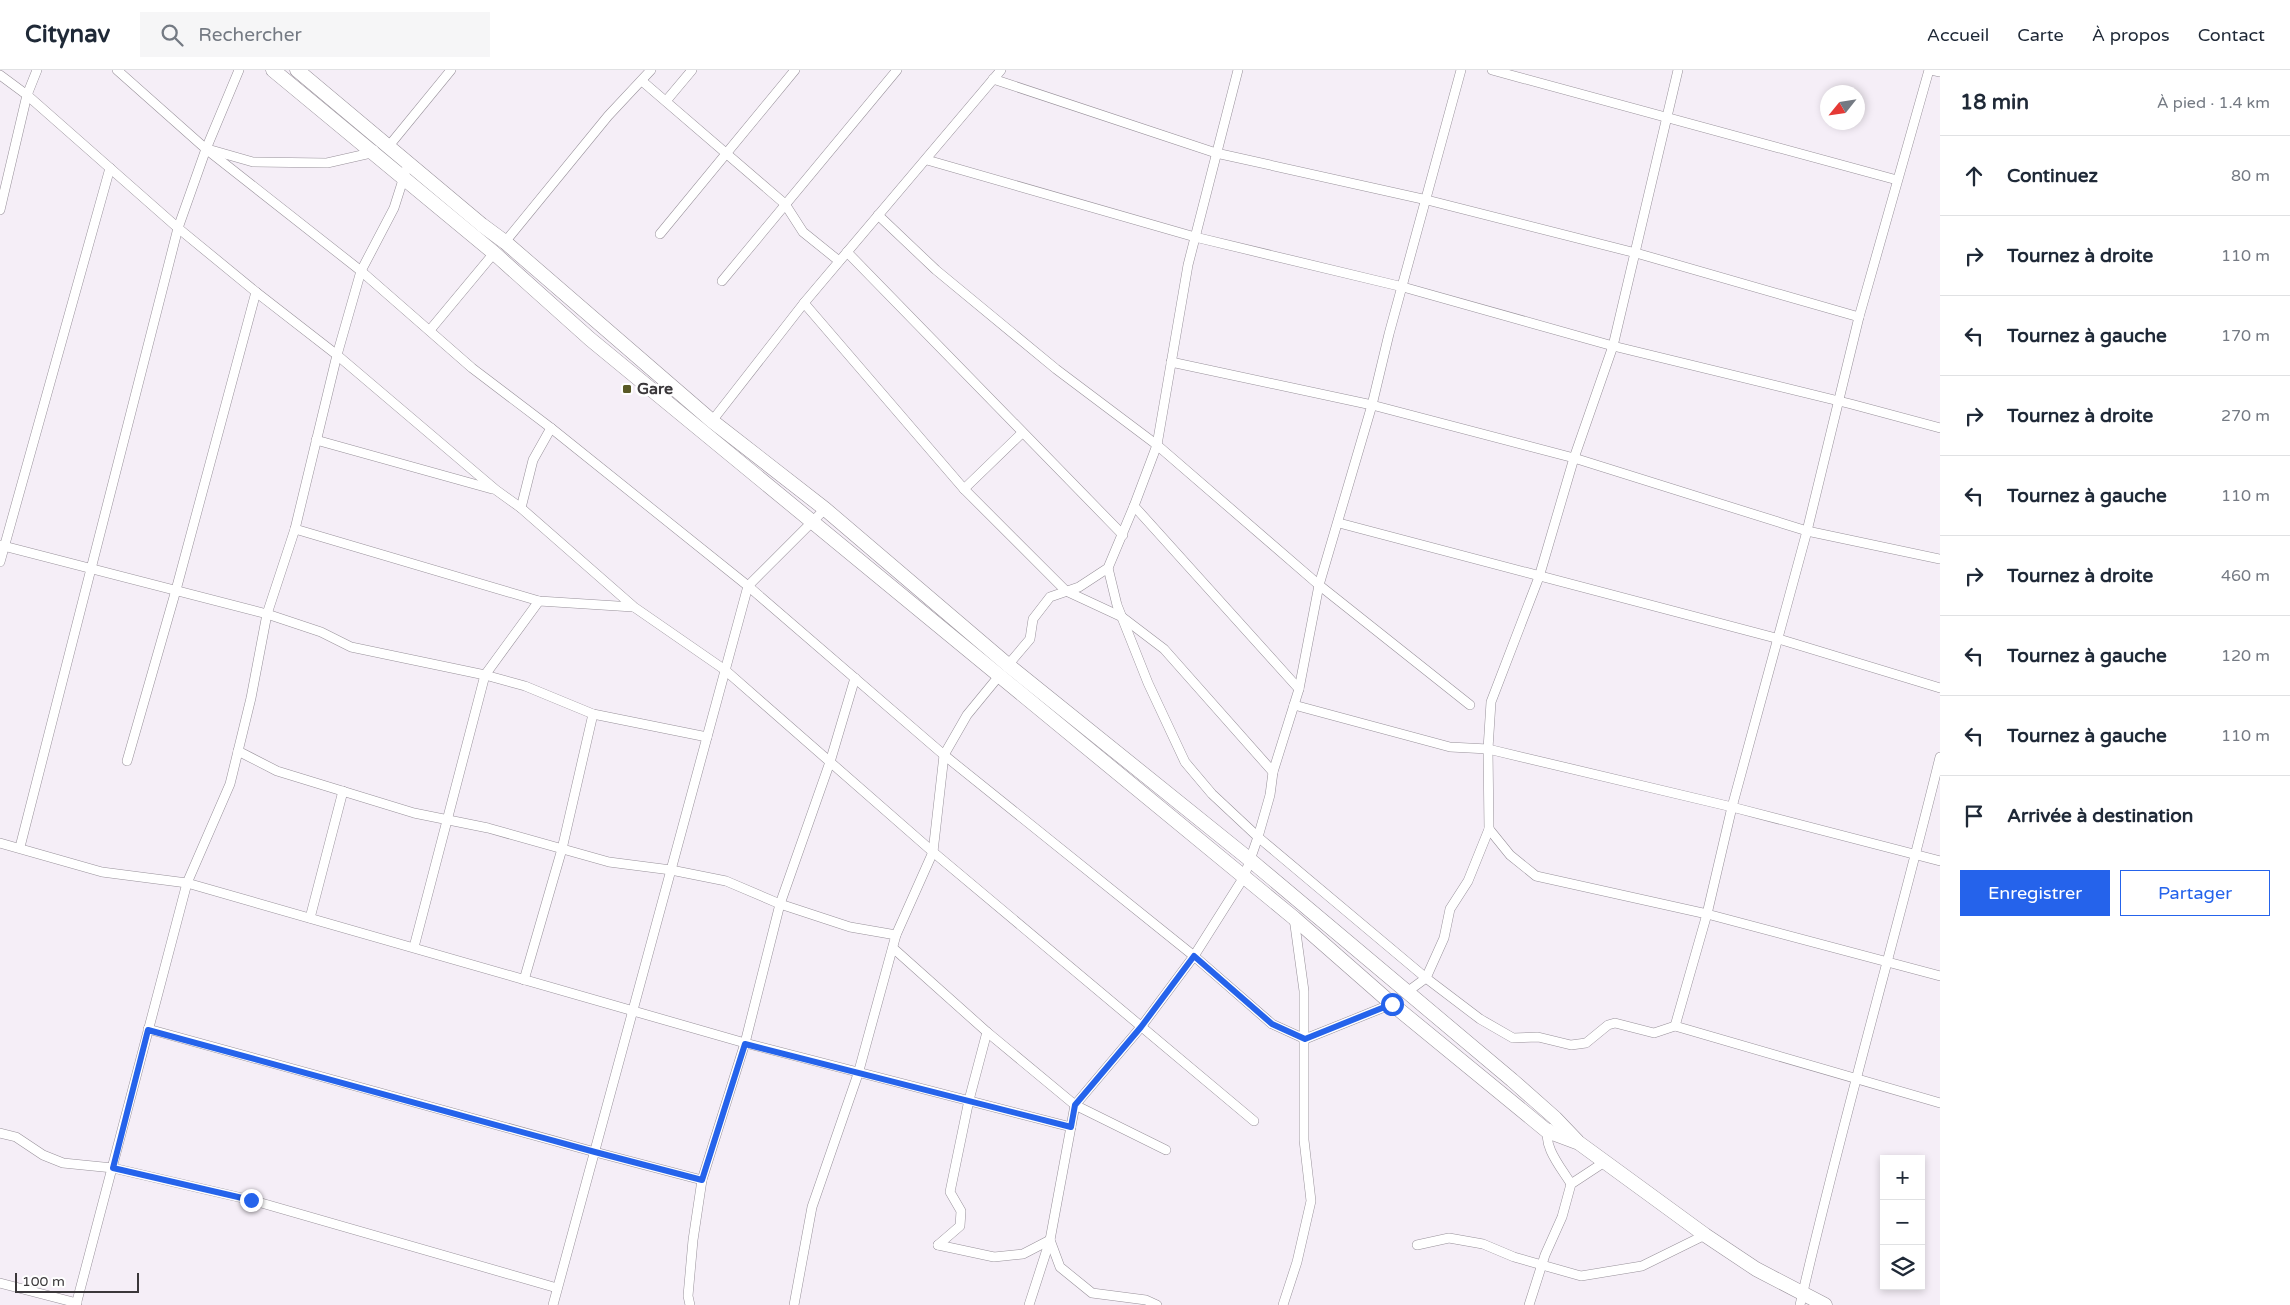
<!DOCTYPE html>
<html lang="fr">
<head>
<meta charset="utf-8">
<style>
	:root { --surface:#fff; --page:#f6f6f7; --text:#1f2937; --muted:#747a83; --line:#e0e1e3; --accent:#2563eb }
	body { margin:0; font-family:"Varela Round",sans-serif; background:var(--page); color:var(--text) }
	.controls { position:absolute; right:15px; bottom:15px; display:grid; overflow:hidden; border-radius:0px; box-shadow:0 2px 8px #0003 }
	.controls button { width:45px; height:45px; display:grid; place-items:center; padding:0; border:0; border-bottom:1px solid var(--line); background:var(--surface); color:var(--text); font:25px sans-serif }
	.compass { position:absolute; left:1820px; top:15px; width:45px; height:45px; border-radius:50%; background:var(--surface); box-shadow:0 2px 8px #0003; rotate:240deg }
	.scale { position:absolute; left:15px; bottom:12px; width:124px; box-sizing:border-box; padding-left:5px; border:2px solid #3a373a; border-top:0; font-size:14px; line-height:18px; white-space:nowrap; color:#3a373a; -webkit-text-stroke:4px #fefefe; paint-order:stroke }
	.stop { position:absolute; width:15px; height:15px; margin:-11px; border:4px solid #2563eb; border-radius:50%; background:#fff }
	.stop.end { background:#2563eb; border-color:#fff; box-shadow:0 1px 5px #0008 }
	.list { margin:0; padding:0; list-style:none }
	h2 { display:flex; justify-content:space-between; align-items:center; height:65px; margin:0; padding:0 20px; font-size:21px }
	h2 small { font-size:16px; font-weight:400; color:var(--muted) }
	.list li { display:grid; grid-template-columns:32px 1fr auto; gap:15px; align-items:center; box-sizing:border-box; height:80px; padding:0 20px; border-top:1px solid var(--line) }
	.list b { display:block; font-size:19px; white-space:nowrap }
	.list em { font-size:16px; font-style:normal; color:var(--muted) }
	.actions { display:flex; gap:10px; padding:15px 20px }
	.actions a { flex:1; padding:11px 0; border:1px solid var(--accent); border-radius:0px; text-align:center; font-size:18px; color:var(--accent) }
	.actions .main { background:var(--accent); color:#fff }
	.icon { flex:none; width:28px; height:28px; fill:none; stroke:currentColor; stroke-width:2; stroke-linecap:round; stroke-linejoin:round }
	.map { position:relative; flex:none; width:1940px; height:1235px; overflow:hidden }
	header { display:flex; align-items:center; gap:30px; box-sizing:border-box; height:70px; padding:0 25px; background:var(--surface); border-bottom:1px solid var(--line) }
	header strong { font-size:24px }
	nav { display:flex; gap:28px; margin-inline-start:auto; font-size:18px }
	.search { width:350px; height:45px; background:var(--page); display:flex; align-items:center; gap:12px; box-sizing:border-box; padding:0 18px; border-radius:0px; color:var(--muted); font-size:19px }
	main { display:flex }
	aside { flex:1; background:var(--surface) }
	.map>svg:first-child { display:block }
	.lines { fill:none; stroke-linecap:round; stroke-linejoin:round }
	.minor-casing { stroke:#98919a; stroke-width:10 }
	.secondary-casing { stroke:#98919a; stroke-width:15 }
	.minor { stroke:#fff; stroke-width:9 }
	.secondary { stroke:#fff; stroke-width:14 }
	.route { stroke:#2563eb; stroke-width:6 }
	.poi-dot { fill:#595926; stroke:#fefefe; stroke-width:2 }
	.labels { text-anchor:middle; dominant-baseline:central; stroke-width:5; stroke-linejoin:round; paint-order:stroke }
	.poi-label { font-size:16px; font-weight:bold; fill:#3a373a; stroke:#fefefe; text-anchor:start }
</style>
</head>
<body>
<header>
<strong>Citynav</strong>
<div class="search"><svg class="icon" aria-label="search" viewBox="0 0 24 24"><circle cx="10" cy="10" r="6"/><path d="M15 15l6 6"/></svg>Rechercher</div>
<nav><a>Accueil</a><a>Carte</a><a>À propos</a><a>Contact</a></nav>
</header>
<main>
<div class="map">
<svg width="1940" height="1235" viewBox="0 0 1940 1235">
	<rect width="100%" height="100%" fill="#f5eef7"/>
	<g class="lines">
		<g class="minor-casing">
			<g id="minor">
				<path d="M117,0L206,79L361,201L472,298L551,358L748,516L944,685L1194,886L1272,954L1305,969L1392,934"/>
				<path d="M1492,0L1897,110"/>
				<path d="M1931,0L1940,2"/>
				<path d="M0,5L27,25L178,158L256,222L337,285L496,420L521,438L634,537L725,600L933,782L1254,1051"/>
				<path d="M993,9L1216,83L1427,130L1636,183L1859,247"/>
				<path d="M642,11L785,134L803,162L839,191"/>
				<path d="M666,31L692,0"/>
				<path d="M388,77L451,0"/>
				<path d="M211,80L253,92L327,93L371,83L374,80"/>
				<path d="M927,90L1195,167L1403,217L1613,276L1851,334L1940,358"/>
				<path d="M0,140L27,25L37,0"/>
				<path d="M878,145L936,200L1056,299L1157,375L1319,515L1470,635"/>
				<path d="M660,164L795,0"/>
				<path d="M505,172L608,46L651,0"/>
				<path d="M847,182L1123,465"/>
				<path d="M722,211L897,0"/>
				<path d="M804,233L964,419L1066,521L1122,547L1164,579L1273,702"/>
				<path d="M430,260L494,183"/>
				<path d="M1171,292L1372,335L1574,388L1807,461L1940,489"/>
				<path d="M712,351L804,233L1001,0"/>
				<path d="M316,370L492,419"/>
				<path d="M964,419L1022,363"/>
				<path d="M1134,436L1299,619"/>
				<path d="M521,438L533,390L551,358"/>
				<path d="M1339,453L1779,569L1940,618"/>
				<path d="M295,459L539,531L633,537"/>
				<path d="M0,475L267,544L321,562L351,577L485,605L525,616L593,644L707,667"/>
				<path d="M0,492L110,98"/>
				<path d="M1108,498L1117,535L1148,613L1185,692L1212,724L1258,767L1426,908L1480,949L1513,968L1538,967L1571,975L1586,973L1608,955L1615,953L1654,963L1675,956L1940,1033"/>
				<path d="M1008,595L1030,569L1033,549L1050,527L1079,517L1108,498L1134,436L1157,375L1188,195L1238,0"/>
				<path d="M1294,635L1450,677L1488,679L1732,737L1940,791"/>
				<path d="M238,681L277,701L414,743L488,758L609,792L671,800L726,811L780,834L850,857L896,865"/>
				<path d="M127,691L176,520L256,222"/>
				<path d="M1489,759L1510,785L1536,806L1707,844L1940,906"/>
				<path d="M0,773L102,802L187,813L745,973L1071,1057"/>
				<path d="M20,777L178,158L206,79L239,0"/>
				<path d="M310,848L343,721"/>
				<path d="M414,877L485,605L539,531"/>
				<path d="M893,878L987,962L1075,1035L1166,1080"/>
				<path d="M524,910L562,779L593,644"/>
				<path d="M1407,922L1426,908L1444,868L1450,839L1468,811L1489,759L1488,679L1491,632L1539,507L1574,388L1613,276L1678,0"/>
				<path d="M1675,956L1707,844L1732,737L1807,461L1859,247L1929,0"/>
				<path d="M148,959L595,1082L702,1110"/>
				<path d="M1549,1058C1541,1075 1563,1100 1571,1114"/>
				<path d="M0,1063L16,1067L43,1085L63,1093L113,1098L251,1130L557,1218"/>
				<path d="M938,1175L960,1156L961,1141L950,1122L969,1030L987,962"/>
				<path d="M938,1175L994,1187L1023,1184L1050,1170"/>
				<path d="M1417,1175L1449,1168L1483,1174L1514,1187L1581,1206L1642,1196L1705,1165"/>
				<path d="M0,1213L77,1233"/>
				<path d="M76,1235L187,813L230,714L251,628L267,544L295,459L337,285L361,201L394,138L408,94"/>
				<path d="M553,1235L748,516L825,439"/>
				<path d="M690,1235L688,1226L693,1170L702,1110L745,973L780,834L830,692L855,608"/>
				<path d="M794,1235L812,1137L858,1004L896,865L933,782L944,685L967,645L999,606"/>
				<path d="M1029,1235L1050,1170"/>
				<path d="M1157,1235L1146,1230L1092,1223L1060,1197L1050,1170L1075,1035L1141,957L1194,886L1244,807L1258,767L1270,725L1273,702L1299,619L1319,515L1372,335L1389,264L1461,0"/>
				<path d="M1283,1235L1297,1192L1311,1131L1304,1070V921L1294,848"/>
				<path d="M1529,1235L1545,1185L1562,1147L1571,1114L1606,1091"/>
				<path d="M1800,1235C1842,1051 1895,870 1940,687"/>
			</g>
		</g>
		<g class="secondary-casing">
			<g id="secondary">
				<path d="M273,0L494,183L590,269L1294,848L1392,934L1547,1061L1579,1073L1705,1165L1756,1199L1825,1235"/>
				<path d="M297,0L482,155L505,172L712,351L825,439L1008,595L1249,789L1512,1010L1555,1048L1577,1071"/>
			</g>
		</g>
		<use href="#minor" class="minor"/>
		<use href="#secondary" class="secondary"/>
	</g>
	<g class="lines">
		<path class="route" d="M251,1130L113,1098L148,960L595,1082L702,1110L745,974L1071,1057L1075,1035L1141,957L1194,886L1272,954L1305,969L1392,934"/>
	</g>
	<rect class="poi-dot" x="622" y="314" width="10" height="10" rx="2.5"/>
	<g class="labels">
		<g class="poi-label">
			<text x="637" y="319">Gare</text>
		</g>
	</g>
</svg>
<div class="controls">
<button>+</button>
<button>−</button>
<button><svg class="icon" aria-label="layers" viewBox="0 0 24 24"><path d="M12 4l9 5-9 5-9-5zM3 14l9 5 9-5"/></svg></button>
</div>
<svg class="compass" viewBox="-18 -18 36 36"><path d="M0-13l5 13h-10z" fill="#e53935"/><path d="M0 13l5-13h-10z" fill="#747a83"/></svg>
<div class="scale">100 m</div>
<div class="stop" style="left:1392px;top:934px"></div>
<div class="stop end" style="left:251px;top:1130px"></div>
</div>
<aside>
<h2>18 min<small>À pied · 1.4 km</small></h2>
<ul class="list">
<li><svg class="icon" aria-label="ahead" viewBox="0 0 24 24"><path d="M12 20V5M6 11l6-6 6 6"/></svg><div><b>Continuez</b></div><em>80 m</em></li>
<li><svg class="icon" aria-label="right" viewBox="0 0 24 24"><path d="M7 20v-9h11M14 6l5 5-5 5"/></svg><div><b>Tournez à droite</b></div><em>110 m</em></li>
<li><svg class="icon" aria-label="left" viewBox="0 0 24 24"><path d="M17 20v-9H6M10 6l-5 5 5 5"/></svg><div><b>Tournez à gauche</b></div><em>170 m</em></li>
<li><svg class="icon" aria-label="right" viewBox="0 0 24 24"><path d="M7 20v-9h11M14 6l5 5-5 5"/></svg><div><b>Tournez à droite</b></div><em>270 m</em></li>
<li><svg class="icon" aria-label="left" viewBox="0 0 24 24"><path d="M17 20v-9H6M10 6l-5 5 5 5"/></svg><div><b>Tournez à gauche</b></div><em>110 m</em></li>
<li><svg class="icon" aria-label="right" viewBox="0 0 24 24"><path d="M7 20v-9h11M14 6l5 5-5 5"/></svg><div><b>Tournez à droite</b></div><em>460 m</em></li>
<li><svg class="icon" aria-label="left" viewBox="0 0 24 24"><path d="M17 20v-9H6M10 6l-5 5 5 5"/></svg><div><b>Tournez à gauche</b></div><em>120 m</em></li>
<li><svg class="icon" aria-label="left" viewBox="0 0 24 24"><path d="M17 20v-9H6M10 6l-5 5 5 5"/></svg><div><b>Tournez à gauche</b></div><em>110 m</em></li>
<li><svg class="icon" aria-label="arrive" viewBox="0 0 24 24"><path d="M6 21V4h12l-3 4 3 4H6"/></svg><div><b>Arrivée à destination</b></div></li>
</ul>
<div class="actions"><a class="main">Enregistrer</a><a>Partager</a></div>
</aside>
</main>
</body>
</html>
